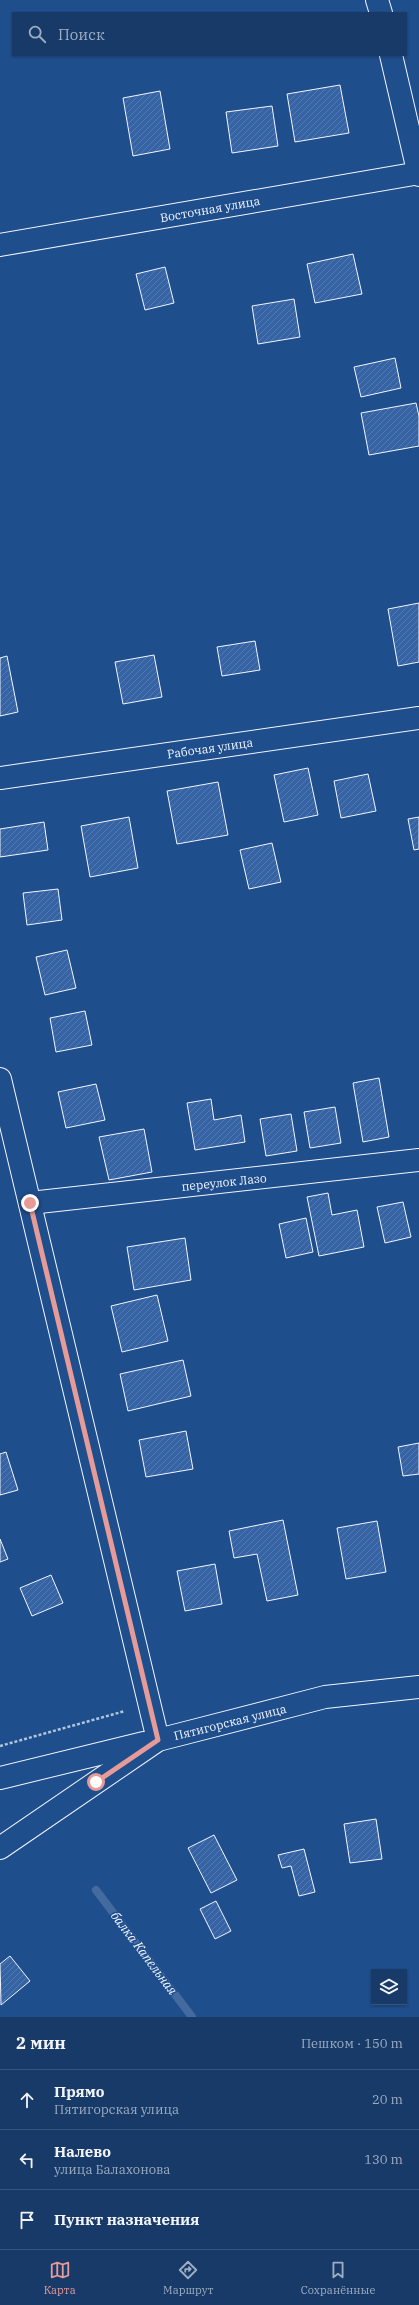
<!DOCTYPE html>
<html lang="ru">
<head>
<meta charset="utf-8">
<style>
	:root { --surface:#173a69; --page:#20416f; --text:#f1f3f6; --muted:#9eadc0; --line:#36547d; --accent:#e69b98 }
	body { margin:0; font-family:"IBM Plex Serif",serif; background:var(--page); color:var(--text) }
	.controls { position:absolute; right:12px; bottom:12px; display:grid; overflow:hidden; border-radius:0px; box-shadow:0 1px 3px #0004 }
	.controls button { width:36px; height:36px; display:grid; place-items:center; padding:0; border:0; border-bottom:1px solid var(--line); background:var(--surface); color:var(--text); font:20px sans-serif }
	.stop { position:absolute; width:12px; height:12px; margin:-9px; border:3px solid #e69b98; border-radius:50%; background:#fff }
	.stop.end { background:#e69b98; border-color:#fff; box-shadow:0 1px 4px #0008 }
	.list { margin:0; padding:0; list-style:none }
	h2 { display:flex; justify-content:space-between; align-items:center; height:52px; margin:0; padding:0 16px; font-size:17px }
	h2 small { font-size:13px; font-weight:400; color:var(--muted) }
	.list li { display:grid; grid-template-columns:26px 1fr auto; gap:12px; align-items:center; box-sizing:border-box; height:60px; padding:0 16px; border-top:1px solid var(--line) }
	.list b { display:block; font-size:15px; white-space:nowrap }
	.list p { margin:0; font-size:13px; white-space:nowrap; color:var(--muted) }
	.list em { font-size:13px; font-style:normal; color:var(--muted) }
	.icon { flex:none; width:22px; height:22px; fill:none; stroke:currentColor; stroke-width:2; stroke-linecap:round; stroke-linejoin:round }
	.map { position:relative; flex:none; width:419px; height:2017px; overflow:hidden }
	.search { position:absolute; background:var(--surface); box-shadow:0 1px 3px #0004; left:12px; right:12px; top:12px; height:44px; display:flex; align-items:center; gap:10px; box-sizing:border-box; padding:0 14px; border-radius:0px; color:var(--muted); font-size:15px }
	.sheet { height:232px; background:var(--surface) }
	nav { display:flex; justify-content:space-around; align-items:center; box-sizing:border-box; height:56px; border-top:1px solid var(--line); background:var(--surface); font-size:11px; color:var(--muted) }
	nav a { display:grid; justify-items:center; gap:2px }
	nav .on { color:var(--accent) }
	.map>svg:first-child { display:block }
	.lines { fill:none; stroke-linecap:round; stroke-linejoin:round }
	.stream { stroke:#446ba0; stroke-width:8 }
	.building { fill:url(#building-hatch); stroke:#f2f6ff }
	.minor-casing { stroke:#f2f6ff; stroke-width:24 }
	.secondary-casing { stroke:#f2f6ff; stroke-width:24 }
	.path { stroke:#b3c4dc; stroke-width:2.5; stroke-dasharray:3 2; stroke-linecap:butt }
	.minor { stroke:#1f4e8c; stroke-width:22 }
	.secondary { stroke:#1f4e8c; stroke-width:22 }
	.route { stroke:#e69b98; stroke-width:5 }
	.labels { text-anchor:middle; dominant-baseline:central; stroke-width:3; stroke-linejoin:round; paint-order:stroke }
	.street-label { font-size:12px; fill:#f2f6ff; stroke:#1f4e8c }
	.water-label { font-size:13px; font-style:italic; fill:#f2f6ff; stroke:#1f4e8c }
</style>
</head>
<body>
<div class="map">
<svg width="419" height="2017" viewBox="0 0 419 2017">
	<defs>
		<pattern id="building-hatch" width="6" height="6" patternUnits="userSpaceOnUse"><rect width="6" height="6" fill="#3563a3"/><path d="M-1 1l2-2M0 6l6-6M5 7l2-2" fill="none" stroke="#537ab1"/></pattern>
	</defs>
	<rect width="100%" height="100%" fill="#1f4e8c"/>
	<g class="lines">
		<path class="stream" d="M96,1890L192,2017"/>
	</g>
	<g class="building">
		<path d="M340,85L349,133L295,142L287,94Z"/>
		<path d="M160,91L170,149L133,156L123,98Z"/>
		<path d="M272,106L278,146L232,153L226,112Z"/>
		<path d="M353,254L362,294L315,303L307,264Z"/>
		<path d="M165,267L174,303L145,310L136,274Z"/>
		<path d="M294,299L300,337L258,344L252,306Z"/>
		<path d="M395,358L401,388L361,397L354,367Z"/>
		<path d="M416,403L419,416V446L369,455L361,413Z"/>
		<path d="M419,603V662L398,666L388,609Z"/>
		<path d="M255,641L260,670L222,676L217,647Z"/>
		<path d="M154,655L162,697L123,704L115,662Z"/>
		<path d="M7,656L18,712L0,716V658Z"/>
		<path d="M308,768L318,815L284,822L274,775Z"/>
		<path d="M368,774L376,811L341,818L334,781Z"/>
		<path d="M218,782L228,835L177,844L167,791Z"/>
		<path d="M129,817L138,868L90,877L81,826Z"/>
		<path d="M419,817V849L414,850L408,819Z"/>
		<path d="M44,822L48,850L0,857V829Z"/>
		<path d="M272,843L281,882L249,889L240,850Z"/>
		<path d="M58,889L62,920L27,925L23,893Z"/>
		<path d="M67,950L76,988L45,995L36,957Z"/>
		<path d="M85,1011L92,1045L56,1052L50,1018Z"/>
		<path d="M379,1078L389,1137L363,1142L353,1083Z"/>
		<path d="M96,1084L105,1120L66,1128L58,1092Z"/>
		<path d="M211,1099L214,1120L241,1115L245,1142L195,1150L187,1103Z"/>
		<path d="M335,1107L341,1143L310,1148L304,1112Z"/>
		<path d="M291,1114L297,1151L266,1156L260,1119Z"/>
		<path d="M144,1129L152,1172L109,1180L99,1137Z"/>
		<path d="M328,1193L332,1215L357,1210L364,1247L319,1256L307,1197Z"/>
		<path d="M403,1202L411,1237L385,1243L377,1207Z"/>
		<path d="M306,1218L313,1252L286,1258L279,1224Z"/>
		<path d="M185,1238L191,1280L134,1290L127,1247Z"/>
		<path d="M157,1295L168,1341L122,1352L111,1306Z"/>
		<path d="M183,1360L191,1396L128,1411L120,1374Z"/>
		<path d="M186,1431L193,1469L146,1477L139,1440Z"/>
		<path d="M419,1443V1474L403,1476L398,1447Z"/>
		<path d="M6,1452L18,1490L0,1495V1454Z"/>
		<path d="M283,1520L298,1595L267,1601L257,1554L234,1558L229,1531Z"/>
		<path d="M377,1521L386,1572L346,1579L337,1528Z"/>
		<path d="M0,1539L8,1559L0,1562Z"/>
		<path d="M215,1564L222,1604L185,1611L177,1571Z"/>
		<path d="M51,1575L63,1603L32,1616L20,1588Z"/>
		<path d="M376,1819L382,1859L350,1863L344,1824Z"/>
		<path d="M214,1835L237,1880L211,1893L188,1848Z"/>
		<path d="M304,1849L315,1892L299,1896L291,1866L282,1868L278,1855Z"/>
		<path d="M216,1901L231,1931L215,1939L200,1909Z"/>
		<path d="M10,1956L30,1981L1,2005L0,1964Z"/>
	</g>
	<g class="lines">
		<g class="minor-casing">
			<g id="minor">
				<path d="M377,0L381,13"/>
				<path d="M391,55L419,175"/>
				<path d="M0,245L419,173"/>
				<path d="M0,778L419,718"/>
				<path d="M0,1079L158,1740"/>
				<path d="M30,1203L419,1160"/>
			</g>
		</g>
		<g class="secondary-casing">
			<g id="secondary">
				<path d="M0,1778L144,1743"/>
				<path d="M0,1848L158,1740L325,1697L419,1687"/>
			</g>
		</g>
		<path class="path" d="M0,1746L125,1711"/>
		<use href="#minor" class="minor"/>
		<use href="#secondary" class="secondary"/>
	</g>
	<g class="lines">
		<path class="route" d="M30,1203L158,1740L96,1782"/>
	</g>
	<g class="labels">
		<g class="street-label">
			<text transform="translate(210 209) rotate(-10)">Восточная улица</text>
			<text transform="translate(210 748) rotate(-8)">Рабочая улица</text>
			<text transform="translate(224 1182) rotate(-6)">переулок Лазо</text>
			<text transform="translate(230 1722) rotate(-14)">Пятигорская улица</text>
		</g>
		<g class="water-label">
			<text transform="translate(144 1953) rotate(53)">балка Капельная</text>
		</g>
	</g>
</svg>
<div class="controls">
<button><svg class="icon" aria-label="layers" viewBox="0 0 24 24"><path d="M12 4l9 5-9 5-9-5zM3 14l9 5 9-5"/></svg></button>
</div>
<div class="stop" style="left:96px;top:1782px"></div>
<div class="stop end" style="left:30px;top:1203px"></div>
<div class="search"><svg class="icon" aria-label="search" viewBox="0 0 24 24"><circle cx="10" cy="10" r="6"/><path d="M15 15l6 6"/></svg>Поиск</div>
</div>
<section class="sheet">
<h2>2 мин<small>Пешком · 150 m</small></h2>
<ul class="list">
<li><svg class="icon" aria-label="ahead" viewBox="0 0 24 24"><path d="M12 20V5M6 11l6-6 6 6"/></svg><div><b>Прямо</b><p>Пятигорская улица</p></div><em>20 m</em></li>
<li><svg class="icon" aria-label="left" viewBox="0 0 24 24"><path d="M17 20v-9H6M10 6l-5 5 5 5"/></svg><div><b>Налево</b><p>улица Балахонова</p></div><em>130 m</em></li>
<li><svg class="icon" aria-label="arrive" viewBox="0 0 24 24"><path d="M6 21V4h12l-3 4 3 4H6"/></svg><div><b>Пункт назначения</b></div></li>
</ul>
</section>
<nav>
<a class="on"><svg class="icon" aria-label="map" viewBox="0 0 24 24"><path d="M3 6l6-2 6 2 6-2v14l-6 2-6-2-6 2zM9 4v14M15 6v14"/></svg>Карта</a>
<a><svg class="icon" aria-label="directions" viewBox="0 0 24 24"><path d="M12 3l9 9-9 9-9-9zM9 14v-3h6M13 9l2 2-2 2"/></svg>Маршрут</a>
<a><svg class="icon" aria-label="saved" viewBox="0 0 24 24"><path d="M7 4h10v16l-5-4-5 4z"/></svg>Сохранённые</a>
</nav>
</body>
</html>
